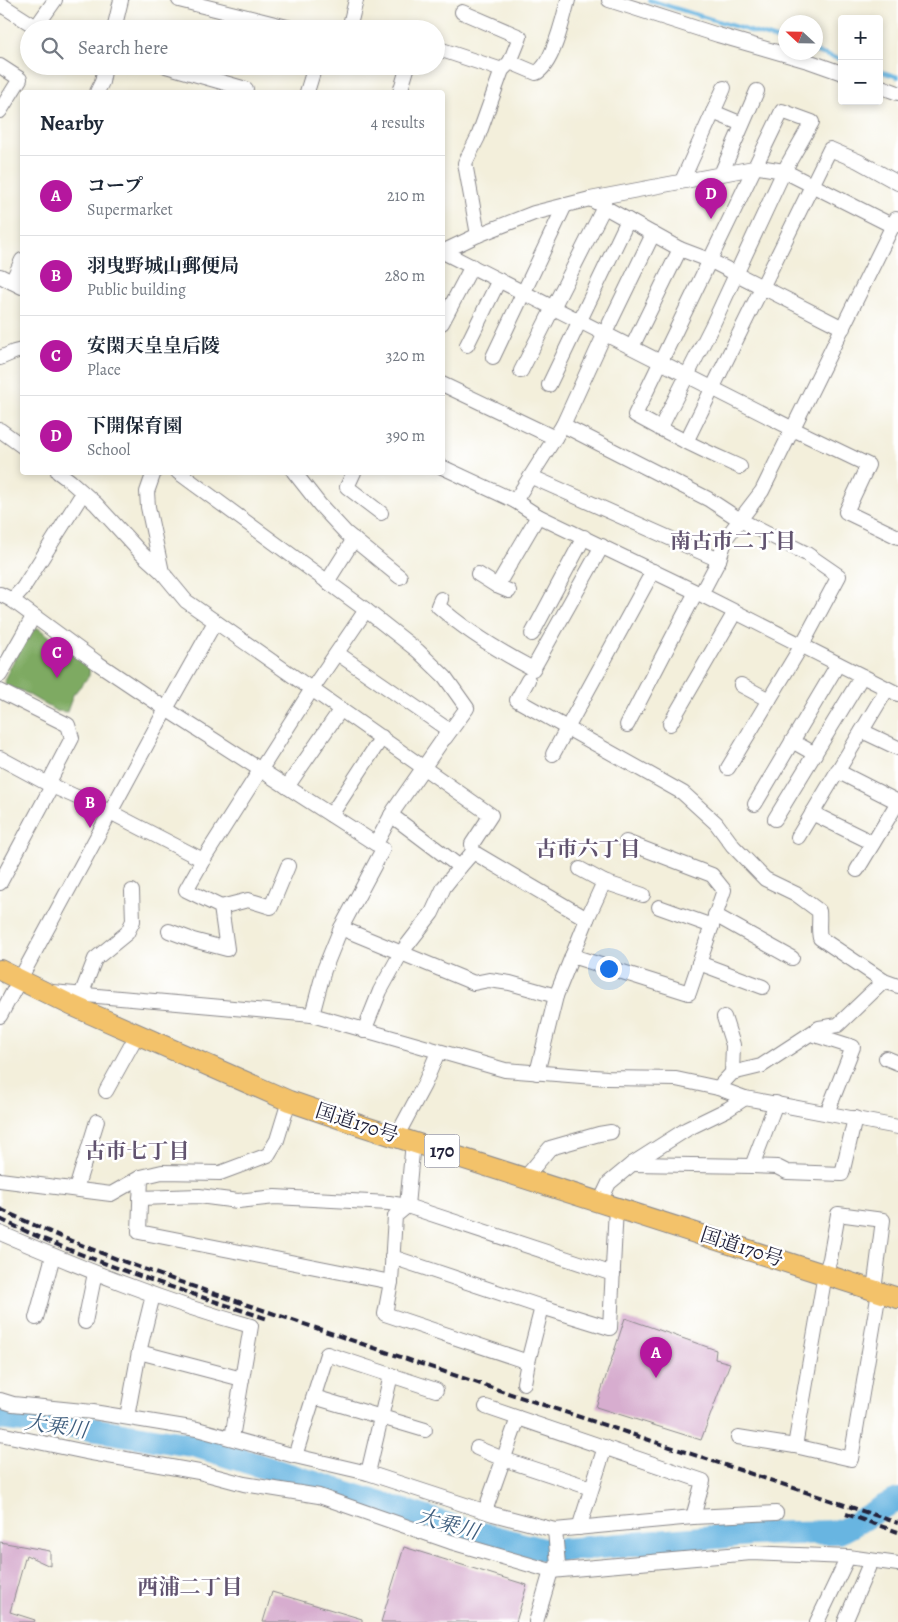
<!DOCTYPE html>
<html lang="en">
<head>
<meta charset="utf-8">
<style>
	:root { --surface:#fff; --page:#f2f2f3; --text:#1f2937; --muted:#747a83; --line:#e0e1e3; --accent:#b5179e }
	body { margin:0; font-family:Alegreya,"Noto Serif JP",serif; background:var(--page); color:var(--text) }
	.controls { position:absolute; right:15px; top:15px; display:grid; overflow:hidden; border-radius:5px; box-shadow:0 2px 8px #0003 }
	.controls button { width:45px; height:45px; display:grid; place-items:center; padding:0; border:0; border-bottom:1px solid var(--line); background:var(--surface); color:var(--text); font:25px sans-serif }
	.compass { position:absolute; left:778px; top:15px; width:45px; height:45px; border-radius:50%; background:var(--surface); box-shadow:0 2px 8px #0003; rotate:292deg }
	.you { position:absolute; left:608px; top:968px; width:18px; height:18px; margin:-12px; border:4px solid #fff; border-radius:50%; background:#1a73e8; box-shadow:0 0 0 8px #1a73e833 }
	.badge { display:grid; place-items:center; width:32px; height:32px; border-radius:50%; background:var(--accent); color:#fff; font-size:16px; font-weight:700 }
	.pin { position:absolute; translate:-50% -41px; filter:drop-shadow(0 1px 2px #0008) }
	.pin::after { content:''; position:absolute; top:26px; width:18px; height:15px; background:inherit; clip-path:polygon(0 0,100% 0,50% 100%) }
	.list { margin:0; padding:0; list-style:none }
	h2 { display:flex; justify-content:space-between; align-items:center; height:65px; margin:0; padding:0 20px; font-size:21px }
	h2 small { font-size:16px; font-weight:400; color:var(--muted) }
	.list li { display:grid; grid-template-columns:32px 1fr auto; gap:15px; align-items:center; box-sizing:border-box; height:80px; padding:0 20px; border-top:1px solid var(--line) }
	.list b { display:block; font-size:19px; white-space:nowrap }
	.list p { margin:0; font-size:16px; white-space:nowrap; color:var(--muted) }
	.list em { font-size:16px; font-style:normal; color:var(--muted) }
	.icon { flex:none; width:28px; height:28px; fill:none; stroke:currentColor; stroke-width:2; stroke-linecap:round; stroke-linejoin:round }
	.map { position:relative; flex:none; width:898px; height:1622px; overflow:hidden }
	.search { position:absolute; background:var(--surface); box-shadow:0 2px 8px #0003; left:20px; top:20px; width:425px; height:55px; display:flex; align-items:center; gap:12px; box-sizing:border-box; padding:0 18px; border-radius:28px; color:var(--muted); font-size:19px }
	.panel { position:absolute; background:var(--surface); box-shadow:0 2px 8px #0003; left:20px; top:90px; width:425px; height:385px; border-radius:5px }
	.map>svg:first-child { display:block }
	.forest { fill:#7eaa62; stroke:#50664e }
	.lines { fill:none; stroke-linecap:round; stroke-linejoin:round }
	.stream { stroke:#67b5e1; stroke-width:4 }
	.river { stroke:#67b5e1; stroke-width:24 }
	.building { fill:#d7adcf }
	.minor-casing { stroke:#8a888b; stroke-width:16 }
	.highway-casing { stroke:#8a888b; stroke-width:22 }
	.minor { stroke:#fff; stroke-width:14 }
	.highway { stroke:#f3c26a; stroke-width:20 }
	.rail { stroke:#22223b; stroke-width:4; stroke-dasharray:8 4; stroke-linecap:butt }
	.labels { text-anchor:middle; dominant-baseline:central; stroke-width:5; stroke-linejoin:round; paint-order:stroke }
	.shield { fill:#fff; stroke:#646476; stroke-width:1 }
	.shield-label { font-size:19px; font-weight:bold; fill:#22223b }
	.street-label { font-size:20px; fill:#22223b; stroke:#fff }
	.neighbourhood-label { font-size:21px; font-weight:bold; fill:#61536f; stroke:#fff }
	.water-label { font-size:21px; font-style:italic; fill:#3e5d7d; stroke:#fff }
</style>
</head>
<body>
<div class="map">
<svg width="898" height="1622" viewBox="0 0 898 1622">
	<rect width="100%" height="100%" fill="#fff"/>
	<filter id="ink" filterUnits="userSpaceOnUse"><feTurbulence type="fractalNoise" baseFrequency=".02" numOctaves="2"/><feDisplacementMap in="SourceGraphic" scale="10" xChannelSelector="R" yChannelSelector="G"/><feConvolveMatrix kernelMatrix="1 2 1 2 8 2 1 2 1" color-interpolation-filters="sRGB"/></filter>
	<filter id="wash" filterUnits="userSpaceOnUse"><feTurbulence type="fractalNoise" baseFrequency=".0096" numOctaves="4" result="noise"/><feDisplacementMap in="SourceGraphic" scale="20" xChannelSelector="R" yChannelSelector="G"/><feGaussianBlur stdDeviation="1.12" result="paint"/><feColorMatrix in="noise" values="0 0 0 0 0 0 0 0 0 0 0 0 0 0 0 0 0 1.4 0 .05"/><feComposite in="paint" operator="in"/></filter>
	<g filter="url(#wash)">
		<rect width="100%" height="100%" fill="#f3efdb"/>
		<path class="forest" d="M30,628H38L90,665L89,676L73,695L67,712L56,711L22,691L11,688L6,685L4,680Z"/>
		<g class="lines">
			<g class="stream">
				<path d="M649,0L786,42"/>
				<path d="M816,52L842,60"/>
				<path d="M879,71L898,77"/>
			</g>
			<path class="river" d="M0,1418L98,1430L197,1446L452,1526L543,1550H564L750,1534L839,1532C860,1523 876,1508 898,1500"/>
		</g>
		<g id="blocks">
			<g class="building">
				<path d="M625,1318L716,1350L715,1359L730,1363L701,1440L596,1407Z"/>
				<path d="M0,1542L50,1551V1566L26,1555L10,1612L35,1620L34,1622H0Z"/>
				<path d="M404,1547L527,1585L516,1622H381Z"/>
				<path d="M272,1592L362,1619V1622H263Z"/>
			</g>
		</g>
	</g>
	<g filter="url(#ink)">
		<use href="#blocks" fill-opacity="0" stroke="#8a888b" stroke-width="1"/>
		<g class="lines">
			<g class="minor-casing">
				<g id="minor">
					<path d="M179,0L295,29"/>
					<path d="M609,0L718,35L808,61L842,73"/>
					<path d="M0,4L36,27L55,0"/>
					<path d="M462,12L520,37L510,62"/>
					<path d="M114,29L121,0"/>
					<path d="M349,29L356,0"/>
					<path d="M436,48L502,70"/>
					<path d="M0,66L20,79L0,111"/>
					<path d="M166,66L246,89"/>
					<path d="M879,86L898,93"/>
					<path d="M97,92L102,82L105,66"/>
					<path d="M307,92L315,66"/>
					<path d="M400,92L408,66"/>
					<path d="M713,112L742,124"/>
					<path d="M721,174L757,91"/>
					<path d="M682,181L724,88"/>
					<path d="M590,199L680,249L709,260L843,328"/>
					<path d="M478,235L465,163L478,137L502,70L510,62L536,73C553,65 563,19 568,0"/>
					<path d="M442,252L478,235L534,213L590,199L759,167L784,171L893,226L898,225"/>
					<path d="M443,252L793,429L868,465L846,512L898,537"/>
					<path d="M0,276L22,287"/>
					<path d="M12,282L22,260"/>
					<path d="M442,323L472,266"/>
					<path d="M467,345L499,280"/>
					<path d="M632,347L680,249"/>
					<path d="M493,357L565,205"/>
					<path d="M0,358L14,352L22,350"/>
					<path d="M521,371L604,207"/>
					<path d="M442,384L555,438"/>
					<path d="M549,385L628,220"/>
					<path d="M563,425L708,499L740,520L807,554L839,576L802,645L728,768"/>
					<path d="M660,429L713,324L784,171L812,122L782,111L635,415C669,434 704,451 740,467"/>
					<path d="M0,430L22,446"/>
					<path d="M686,442L830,149L858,161L898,183"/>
					<path d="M442,467L515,501L538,516L696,592L898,694"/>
					<path d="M58,472L70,481L96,504L142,554L162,572L186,601L491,815L472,844L473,852L587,919"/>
					<path d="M154,472L147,492L148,507L162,572"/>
					<path d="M178,472L366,610L418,651L445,677L467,708L445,738"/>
					<path d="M294,472L320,505L346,533L400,577"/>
					<path d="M354,472L347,487L381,513"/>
					<path d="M532,477L719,560"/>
					<path d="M515,501L563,425L605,333L653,234"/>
					<path d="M478,574L497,586L509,591"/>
					<path d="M327,582L354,539"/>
					<path d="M497,586L538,516"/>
					<path d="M0,594L12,600L99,664L166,709L376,844L394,810L444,738L447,729L337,653"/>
					<path d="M701,594L719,560L726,538L762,491L896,219"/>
					<path d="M441,599L438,606C466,631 499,651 533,669L602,546"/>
					<path d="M12,600L23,588L83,493"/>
					<path d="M532,634L584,537"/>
					<path d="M0,675L33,617"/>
					<path d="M528,680L517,700L683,793L716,823L733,846L765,879L796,894L819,911C820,920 818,929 820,938L884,981L898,986"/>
					<path d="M741,685L769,700"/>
					<path d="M0,691L68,725L72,738L48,784"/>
					<path d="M670,724L735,612"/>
					<path d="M627,725L696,592"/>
					<path d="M862,731L898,748"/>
					<path d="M792,741L815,754"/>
					<path d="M553,754L653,571"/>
					<path d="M0,758L52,786L110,812L203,860"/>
					<path d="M837,771L898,802"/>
					<path d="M287,787L341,709"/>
					<path d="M755,804L838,664"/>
					<path d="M812,813L873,843"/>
					<path d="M331,815L382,737"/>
					<path d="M391,815L460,867"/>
					<path d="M775,819L862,676"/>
					<path d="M798,837L887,689"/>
					<path d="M580,869L604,882L643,895"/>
					<path d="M857,870L898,802"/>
					<path d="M0,883L52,786"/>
					<path d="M221,907L248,900L271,907L288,866"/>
					<path d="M659,907L712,926"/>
					<path d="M715,915L792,958"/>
					<path d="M341,928L474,983L489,980L510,983L556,996"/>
					<path d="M169,931L193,940L227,949L221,907L186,890L203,860L312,689L366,610"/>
					<path d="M572,956L689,993L724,890L712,875L626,842"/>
					<path d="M699,963L763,987"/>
					<path d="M52,992L312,1015L505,1070L607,1078L676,1079L718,1088L745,1098L898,1127"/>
					<path d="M75,1001L81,995L95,959L127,933L133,921L132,891"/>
					<path d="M312,1015L324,970L341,928L383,849"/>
					<path d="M0,1016L166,709L215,622"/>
					<path d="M724,1017L733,1045L732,1073"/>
					<path d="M364,1031L380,991L401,953L432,913L444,887L460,867L473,852"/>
					<path d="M812,1034L853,1047L827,1113"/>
					<path d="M886,1058L898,1063"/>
					<path d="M537,1073L556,996L587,919L604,882"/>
					<path d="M718,1088L732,1073L761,1066L819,1028L838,1025L884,981"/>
					<path d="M106,1091L138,1033"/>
					<path d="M400,1137L401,1128L424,1085L438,1052"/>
					<path d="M413,1142L407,1206L395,1216L391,1282L385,1314L528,1362L542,1307L610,1328L616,1207"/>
					<path d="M632,1164L752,1166L777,1167L787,1172L842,1174L855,1118"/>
					<path d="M752,1166L776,1103"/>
					<path d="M141,1177L139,1232L391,1282"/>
					<path d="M525,1178L550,1148L599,1134L611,1132"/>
					<path d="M0,1180L111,1194L141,1177L162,1172L220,1173L268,1155L277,1140L289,1101"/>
					<path d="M76,1189L97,1121"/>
					<path d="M140,1198L199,1196L238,1201L275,1197L389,1203L407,1206L613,1274"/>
					<path d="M600,1202L609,1183L632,1164L687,1129L728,1109L745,1098"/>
					<path d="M0,1233C82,1268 164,1302 251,1326L232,1438"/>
					<path d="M392,1257L542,1307"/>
					<path d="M36,1318L53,1256"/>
					<path d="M85,1322L95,1273"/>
					<path d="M139,1352L242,1379"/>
					<path d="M524,1383L528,1362"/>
					<path d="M314,1397L425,1430"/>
					<path d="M0,1400L13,1404L93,1412L197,1429L295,1456L368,1473L493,1514L555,1530L693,1517L776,1513"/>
					<path d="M486,1407L703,1481L693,1517"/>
					<path d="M127,1417L139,1352L153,1295"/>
					<path d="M0,1434L86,1452L199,1472L244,1484L319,1496L451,1542L551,1571L751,1553L848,1557L898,1564"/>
					<path d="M738,1437L795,1446L851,1459L879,1292"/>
					<path d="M795,1446L825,1274L830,1259L838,1214L883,1220L874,1290"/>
					<path d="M477,1448L503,1459L591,1488"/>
					<path d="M295,1456L327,1354L436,1390"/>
					<path d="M368,1473L391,1375"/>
					<path d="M485,1511L518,1418"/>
					<path d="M579,1528L605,1447"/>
					<path d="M536,1622L551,1571L558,1565L555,1530"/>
					<path d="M817,1622L848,1557"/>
					<path d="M845,1622L871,1561"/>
				</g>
			</g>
			<g class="highway-casing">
				<path id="highway" d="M0,970L71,1005L289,1101L359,1125L898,1298"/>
			</g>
			<use href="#minor" class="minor"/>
			<use href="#highway" class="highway"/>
			<g class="rail">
				<path d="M0,1209C100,1258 208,1291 313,1327C507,1394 703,1457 898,1523"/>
				<path d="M0,1219C86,1261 178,1289 268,1319"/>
				<path d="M846,1514L898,1532"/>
			</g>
		</g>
	</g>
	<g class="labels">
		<rect class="shield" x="424.5" y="1134.5" width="35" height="33" rx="4"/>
		<g class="shield-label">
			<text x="442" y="1151">170</text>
		</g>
		<g class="street-label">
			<text transform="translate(357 1123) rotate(18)">国道170号</text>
			<text transform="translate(742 1247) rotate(18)">国道170号</text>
		</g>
		<g class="neighbourhood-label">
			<text x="733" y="541">南古市二丁目</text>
			<text x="588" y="849">古市六丁目</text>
			<text x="137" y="1151">古市七丁目</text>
			<text x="190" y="1587">西浦二丁目</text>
		</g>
		<g class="water-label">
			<text transform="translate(56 1426) rotate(8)">大乗川</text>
			<text transform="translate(448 1524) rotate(16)">大乗川</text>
		</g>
	</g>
</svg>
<div class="controls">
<button>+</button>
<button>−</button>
</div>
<svg class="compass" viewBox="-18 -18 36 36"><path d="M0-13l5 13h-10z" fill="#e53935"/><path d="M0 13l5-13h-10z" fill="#747a83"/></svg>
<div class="you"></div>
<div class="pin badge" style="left:656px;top:1378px">A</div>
<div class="pin badge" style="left:90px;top:828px">B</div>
<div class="pin badge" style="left:57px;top:678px">C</div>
<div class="pin badge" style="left:711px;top:219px">D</div>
<div class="search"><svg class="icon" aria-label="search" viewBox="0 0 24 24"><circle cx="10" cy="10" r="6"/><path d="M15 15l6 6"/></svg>Search here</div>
<section class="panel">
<h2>Nearby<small>4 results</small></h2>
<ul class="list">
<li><span class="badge">A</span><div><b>コープ</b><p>Supermarket</p></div><em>210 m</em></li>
<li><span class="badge">B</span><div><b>羽曳野城山郵便局</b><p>Public building</p></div><em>280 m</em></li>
<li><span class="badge">C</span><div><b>安閑天皇皇后陵</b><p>Place</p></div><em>320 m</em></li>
<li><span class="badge">D</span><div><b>下開保育園</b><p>School</p></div><em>390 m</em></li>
</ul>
</section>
</div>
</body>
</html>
